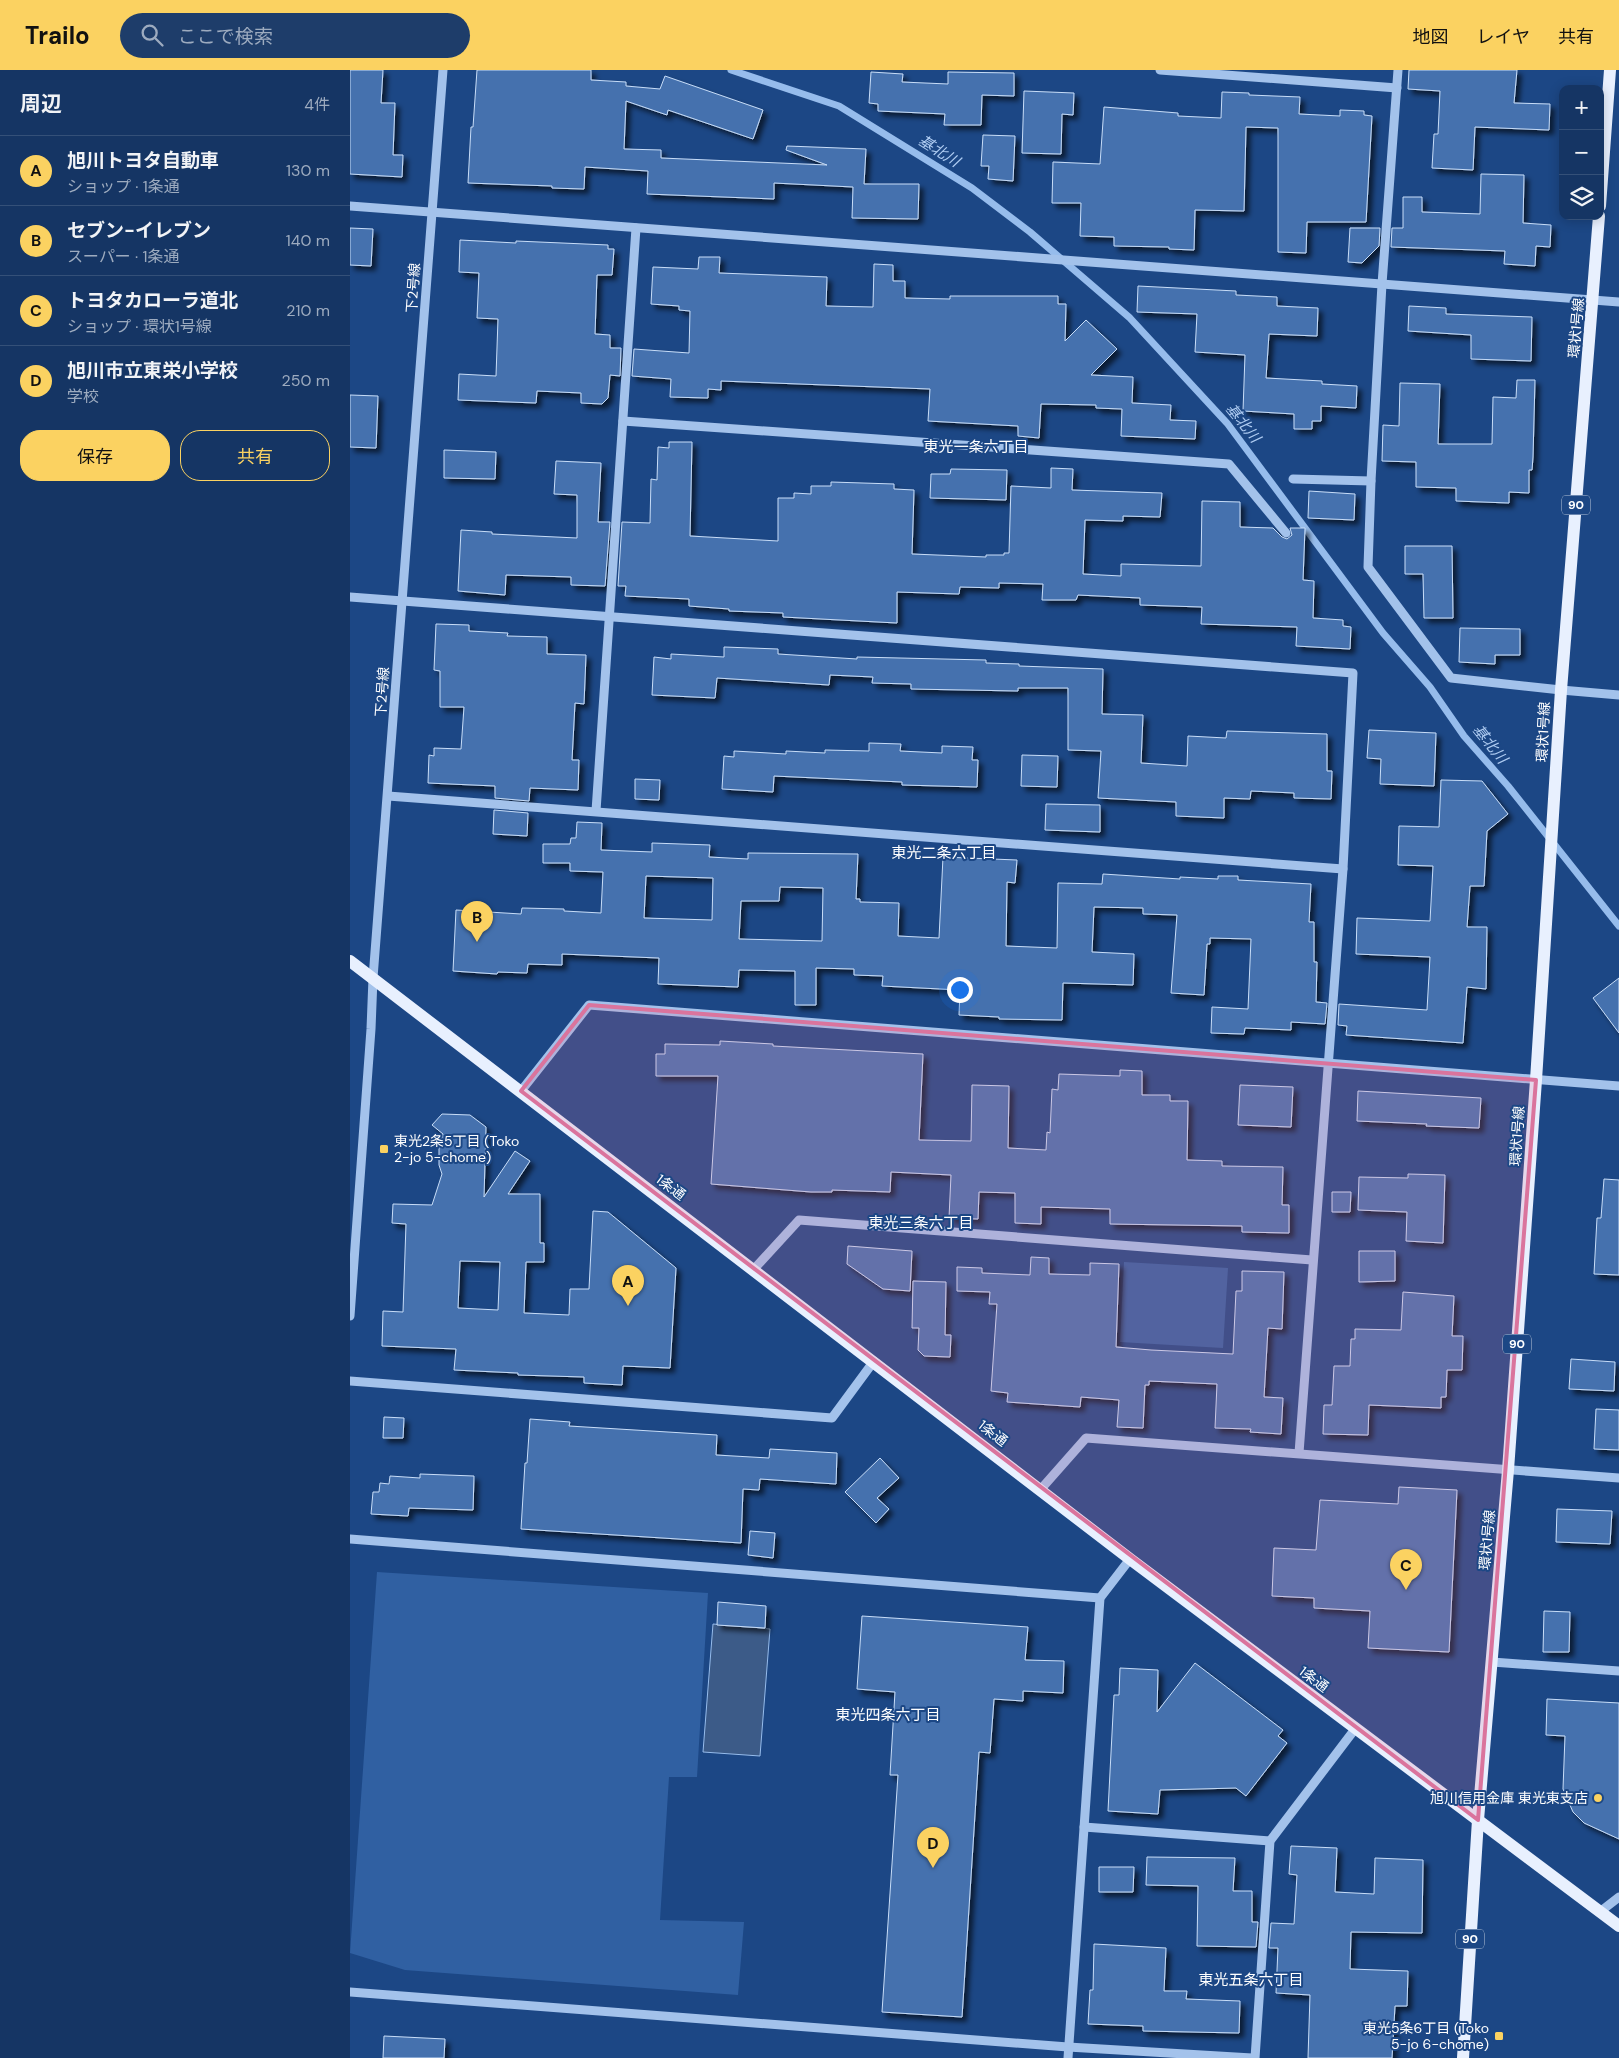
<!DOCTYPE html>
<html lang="ja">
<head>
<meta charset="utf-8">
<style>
	:root { --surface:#153564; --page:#1e3d6a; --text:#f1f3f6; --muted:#9dabbf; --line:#345078; --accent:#fbd261 }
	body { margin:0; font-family:"DM Sans","Noto Sans JP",sans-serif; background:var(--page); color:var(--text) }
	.controls { position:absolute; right:15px; top:15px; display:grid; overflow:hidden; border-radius:10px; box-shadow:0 2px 12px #0003 }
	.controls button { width:45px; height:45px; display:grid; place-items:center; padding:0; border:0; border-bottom:1px solid var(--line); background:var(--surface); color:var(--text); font:25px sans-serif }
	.you { position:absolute; left:609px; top:919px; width:18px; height:18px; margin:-12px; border:4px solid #fff; border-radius:50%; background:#1a73e8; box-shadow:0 0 0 8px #1a73e833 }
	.badge { display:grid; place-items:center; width:32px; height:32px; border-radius:50%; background:var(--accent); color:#111; font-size:16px; font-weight:700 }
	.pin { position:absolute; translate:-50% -41px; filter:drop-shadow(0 1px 2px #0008) }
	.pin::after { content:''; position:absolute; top:26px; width:18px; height:15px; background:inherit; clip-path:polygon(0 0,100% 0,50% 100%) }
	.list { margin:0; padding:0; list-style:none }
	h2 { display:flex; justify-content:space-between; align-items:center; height:65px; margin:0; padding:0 20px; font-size:21px }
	h2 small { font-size:16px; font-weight:400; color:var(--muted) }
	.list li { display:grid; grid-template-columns:32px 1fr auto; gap:15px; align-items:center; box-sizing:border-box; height:70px; padding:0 20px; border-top:1px solid var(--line) }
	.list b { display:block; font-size:19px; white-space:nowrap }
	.list p { margin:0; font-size:16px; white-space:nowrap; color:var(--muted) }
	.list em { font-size:16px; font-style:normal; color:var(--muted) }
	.actions { display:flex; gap:10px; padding:15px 20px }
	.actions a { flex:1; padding:11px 0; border:1px solid var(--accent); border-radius:20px; text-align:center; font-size:18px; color:var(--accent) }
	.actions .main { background:var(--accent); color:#111 }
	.icon { flex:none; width:28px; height:28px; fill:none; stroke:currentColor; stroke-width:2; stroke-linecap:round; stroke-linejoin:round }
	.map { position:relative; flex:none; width:1269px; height:1988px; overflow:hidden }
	header { display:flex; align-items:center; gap:30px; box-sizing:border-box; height:70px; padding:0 25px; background:var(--accent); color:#111 }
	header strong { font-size:24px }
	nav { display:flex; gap:28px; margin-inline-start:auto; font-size:18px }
	.search { width:350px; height:45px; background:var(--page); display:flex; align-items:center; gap:12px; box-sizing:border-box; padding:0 18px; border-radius:28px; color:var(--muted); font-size:19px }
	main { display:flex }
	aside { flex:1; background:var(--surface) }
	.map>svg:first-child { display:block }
	.green { fill:#3060a2 }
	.water { fill:#3c5b88; stroke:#96bcec }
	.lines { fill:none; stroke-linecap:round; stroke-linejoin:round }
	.stream { stroke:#96bcec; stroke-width:7 }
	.building { fill:#4471ae; stroke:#c8ddf8; fill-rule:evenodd; filter:url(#shadow) }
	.minor { stroke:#a3c2eb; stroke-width:9 }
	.major { stroke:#e8f0fe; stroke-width:12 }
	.marked { fill:#da749d; fill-opacity:0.2; stroke:#da749d; stroke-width:4; stroke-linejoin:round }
	.poi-dot { fill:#fbd261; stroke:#1c4785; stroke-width:2 }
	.labels { text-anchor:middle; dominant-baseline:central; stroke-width:4; stroke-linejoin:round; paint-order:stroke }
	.shield { fill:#1c4785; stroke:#bbc8da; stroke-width:1 }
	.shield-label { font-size:12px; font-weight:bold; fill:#fff }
	.street-label { font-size:14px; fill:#fff; stroke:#1c4785 }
	.poi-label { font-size:14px; fill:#fff; stroke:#1c4785; text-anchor:end }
	.water-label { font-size:15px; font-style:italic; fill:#afccf2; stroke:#1c4785 }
	.neighbourhood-label { font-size:15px; fill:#fff; stroke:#1c4785 }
</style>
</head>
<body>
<header>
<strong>Trailo</strong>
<div class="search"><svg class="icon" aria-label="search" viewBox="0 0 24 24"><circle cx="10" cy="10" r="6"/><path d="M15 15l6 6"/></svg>ここで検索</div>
<nav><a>地図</a><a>レイヤ</a><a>共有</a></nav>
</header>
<main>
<aside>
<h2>周辺<small>4件</small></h2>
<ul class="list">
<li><span class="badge">A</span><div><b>旭川トヨタ自動車</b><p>ショップ · 1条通</p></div><em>130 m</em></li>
<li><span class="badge">B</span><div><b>セブン-イレブン</b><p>スーパー · 1条通</p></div><em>140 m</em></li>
<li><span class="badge">C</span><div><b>トヨタカローラ道北</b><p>ショップ · 環状1号線</p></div><em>210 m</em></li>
<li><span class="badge">D</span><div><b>旭川市立東栄小学校</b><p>学校</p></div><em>250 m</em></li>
</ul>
<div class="actions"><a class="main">保存</a><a>共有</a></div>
</aside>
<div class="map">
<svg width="1269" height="1988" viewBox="0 0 1269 1988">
	<defs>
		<filter id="shadow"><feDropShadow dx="4.5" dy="4.5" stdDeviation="2.5" flood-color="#0009"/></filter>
	</defs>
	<rect width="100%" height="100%" fill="#1c4785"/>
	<g class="green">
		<path d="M774,1192L878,1198L873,1278L770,1272Z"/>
		<path d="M27,1502L358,1523L347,1707H319L310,1850L394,1852L388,1925L55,1900L0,1883Z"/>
	</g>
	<path class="water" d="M363,1554L420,1559L410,1686L353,1682Z"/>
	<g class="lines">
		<path class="stream" d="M381,0L489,36L622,118L680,162L780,248L877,353L1033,563L1080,617L1114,666L1158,716L1269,856"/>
	</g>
	<g class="building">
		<path d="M0,0H33L31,33H45L43,85H53L52,107L0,104Z"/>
		<path d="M127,0H241V10L276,12V16L310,19L315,6L413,40L403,69L318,40L317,45L276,31L274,79L311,80V88L477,95L436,80L437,76L516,79L514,114H569L568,149L502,148L503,117L424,113V129L297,124L298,101L235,97L234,119L202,118V116L118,113L121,57H123Z"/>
		<path d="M1059,0H1167L1164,33L1200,34L1199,60L1125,57L1123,100L1082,98L1084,64H1088L1090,21L1058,19Z"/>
		<path d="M521,2L553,4L552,12L598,14V2L664,3V26L632,25L631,55H594L595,44L528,41V34L519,33Z"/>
		<path d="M674,21L724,23L723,45L712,44L711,84L672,83Z"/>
		<path d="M872,22L899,23V25L950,27L949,44L990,46V40L1014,41V45L1022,46L1016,152H957L956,183L928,182V58L896,57L894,141L845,140L844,180L819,179V177L764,176V167L730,166L731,133H702L703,92L750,94L754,37L828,43V46L871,48Z"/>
		<path d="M633,65L665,66L663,111L638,109L639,96H631Z"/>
		<path d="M1131,104L1174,105L1173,153L1201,155L1200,177L1186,176L1185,196L1154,194L1155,181L1041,177L1042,158H1053V127H1072V142L1130,144Z"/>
		<path d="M0,158L23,159L21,196L0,195Z"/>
		<path d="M1000,158H1030L1029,176L1012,193L998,192Z"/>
		<path d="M110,170L166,173V171L258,175V179H264L262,205H247L245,264L260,265V278H271L270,306L260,305L258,328L252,334L231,333V323L187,321L186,333L108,330L109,304L146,306L148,249L127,248L129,203L109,202Z"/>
		<path d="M349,187H370L369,203L477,207L476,236L523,237L524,194L543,195V211H555V228L600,229V226H708V234H716L715,271L736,250L767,279L741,305L783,307L782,333L821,335L820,350L846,351L845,369L771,366L772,339L746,338V335L691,334L689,368L668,366V356L578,351L580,319L371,311V320L358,319V328L320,327L321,309L282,306L284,279L339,283L340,241L329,240V236L301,234L303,197L348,199Z"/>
		<path d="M788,216L886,221V225L927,227V236L968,238L967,266L919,264L916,308L972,311V314L1007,316L1006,338L971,336V351H962V359H944V344L893,341L895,285L845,282L847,244L787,242Z"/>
		<path d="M1059,236L1096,238V244L1182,247L1181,291L1121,289V265L1058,261Z"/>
		<path d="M1167,310H1185L1183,387L1182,400H1179V423L1159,422V433L1106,431V418L1066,417V392L1032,391L1033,355L1049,356L1050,313L1090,314L1088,374H1142L1143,327L1166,328Z"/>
		<path d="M0,325L28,326L26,378L0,377Z"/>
		<path d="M319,372H342L340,466L428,471V428H444V423L461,424V416H481V412L544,414V419L564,420L562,484L636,487V485H654V483H659L661,416L701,418V398L723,399L722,420L812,423L810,447L773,446V451L735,450L733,504L771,506V494L851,496L852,431L890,432V457L923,458L932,467L937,469L942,465L940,458H955L953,510L964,511L963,548L993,550V556L1001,557L1000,579L946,576L947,557L851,554L852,537L790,535V528L728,525L726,530H692L693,514L649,513V518L610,517L609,524L547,522V553L433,547V543L379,541V539L339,536V529L275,526L276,516H268L272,452L300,453L301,409L307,410L308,377L319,378Z"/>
		<path d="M94,380L146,382L145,409L94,408Z"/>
		<path d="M206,391L251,393L248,452H260L255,516L221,515V507L156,505L155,525L108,521L111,460L142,462V464L227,468V425L204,424Z"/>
		<path d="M601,399L657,400L656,430L580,428L581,404H600Z"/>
		<path d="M959,421L1005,424L1004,450L958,448Z"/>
		<path d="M1055,476H1102L1103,548H1074L1073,504H1055Z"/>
		<path d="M86,554L119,555V561L158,563L157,566L197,567V584L236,585L234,634L225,633L222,690H229L228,720L180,718L179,731L145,728V716L78,713L79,685L84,686V678L111,679L114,637H90V601L84,600Z"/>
		<path d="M1110,558L1170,559V585H1145V594L1109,592Z"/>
		<path d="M374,577L428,579V584L507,589V587L636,590V593L669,594V596L753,599L752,644L793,645L791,693L837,696L838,666L876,668L877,661L977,664V701H982L981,729L944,728V723L901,721L900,729L874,728V748L826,746V732L748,728L751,681L718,680V618H668V621L561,619V614L522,613L523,607L480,605L479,615L367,608L365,628L302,625L304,587L321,589V584L374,587Z"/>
		<path d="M1019,660L1086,663L1084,716L1030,714L1031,689L1017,688Z"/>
		<path d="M519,673L551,674L550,681L592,683V676L623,677L622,690H628L627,717L552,715V712L424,706L423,722L372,719L374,686L384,687V681L436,684V681L475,683V680L519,681Z"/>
		<path d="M672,685L708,686L707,717L671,716Z"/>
		<path d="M285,709L310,710L309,730L285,729Z"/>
		<path d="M1091,710L1132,711L1158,744L1137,761L1134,816H1120L1117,857H1137L1136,919L1117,917L1113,973L996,965L997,956L988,955L989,934L1077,940L1080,887L1006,884L1007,848L1080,851L1083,796L1048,795L1049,756L1089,757Z"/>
		<path d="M696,734L750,735V762L695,760Z"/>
		<path d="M144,740L178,743L177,766L143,764Z"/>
		<path d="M227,752L252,753L251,780L302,782V773L360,775L359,787L398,789V783L508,784L506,829H510V832L549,833L548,866L589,868L593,787L667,790L665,813L657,812L656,876L707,878L708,813L752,814L753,804L830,809V807L868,809V806H888V810L961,814L959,852H964V892H967L966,932L977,933L975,954L941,952V960L895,958L894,964L861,963L862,937L898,939L901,869L860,868V874H857L854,925L821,923L827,845L793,844V838L744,837L742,882L784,884L783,915L713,913L712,950L649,949V947L609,945L610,920L532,916L533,906L504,905V899L466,898V935H445V901L389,900L388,917L308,914L309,888L212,884V895L178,894L177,903L148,902L147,904L103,901L106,840L171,844L172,838L214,839V841L251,843L253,802L220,801V793H193V774H220L221,768H226ZM296,806L363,808L362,850L294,848ZM430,817L473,818L472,871L389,869L391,831H429Z"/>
		<path d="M1269,908V963L1243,928Z"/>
		<path d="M370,971L423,974V976L573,984L569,1070L621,1071L622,1015L659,1016L658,1078L696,1080L697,1062L700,1063L702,1019L708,1020L709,1004L770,1006V1000L792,1001V1025H820V1031H838L837,1090L872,1091V1096L933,1097L932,1135H939V1163L892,1162V1156L760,1154V1139L691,1137V1154L665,1153V1123L629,1122L628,1149L599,1148L601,1105L541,1102L540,1122L482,1120V1122H461L361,1114L368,1006H306V984H315V974L370,975Z"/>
		<path d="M890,1015L943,1017L941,1057L888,1055Z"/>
		<path d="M1008,1021L1131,1028L1129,1058L1076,1056L1077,1054L1007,1051Z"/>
		<path d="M92,1044L120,1045L136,1057L134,1127L165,1081L180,1091L158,1124H190V1173H194V1192H176L174,1243L219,1245L220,1219H239L243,1141L258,1142L326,1198L320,1298L273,1296L272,1315L234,1313V1307L168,1305V1303L104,1300L106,1279L32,1276L33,1241L53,1242L56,1154L42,1153L43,1134L82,1135L92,1104L89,1095V1077L93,1064L82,1055ZM110,1191L150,1192L148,1240L108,1238Z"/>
		<path d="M1058,1104L1095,1105L1093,1173L1056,1171L1057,1142L1008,1140L1009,1107L1058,1108Z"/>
		<path d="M1254,1109L1269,1110V1205L1244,1204L1247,1148H1251Z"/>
		<path d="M982,1122H1001L1000,1142H982Z"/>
		<path d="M498,1176L562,1181L560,1221L533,1219L497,1194Z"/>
		<path d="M1009,1181H1045V1211L1009,1212Z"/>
		<path d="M681,1187L699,1188V1204L740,1205V1193L769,1194L766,1277L801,1280L883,1284L886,1221H892V1201L934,1202L932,1259L918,1258L914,1327L933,1328L931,1364L900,1362L901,1359L865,1358L867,1314L799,1311V1315H795L793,1358L767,1357L769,1330L731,1327L730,1337L657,1332L658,1323L641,1321L647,1234H639L640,1222L607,1221V1197L632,1198V1203L680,1205Z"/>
		<path d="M563,1211L596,1212L595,1265H601L600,1287L574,1286L568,1280L569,1258H562Z"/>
		<path d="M1053,1222L1104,1226L1102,1266H1113L1112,1300H1097L1096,1327H1091V1338L1019,1335L1018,1365L973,1364L974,1335H982L984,1296H1000L1001,1269H1005V1259L1051,1260Z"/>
		<path d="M1221,1289L1265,1292L1264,1321L1219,1319Z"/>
		<path d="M1246,1339L1269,1340V1380L1244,1379Z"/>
		<path d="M34,1347L54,1348L53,1368H33Z"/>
		<path d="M180,1349L220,1352L219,1356L367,1365L366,1385L419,1388L420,1379L487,1383L486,1414L410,1409L409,1420L393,1419L391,1473L171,1459L175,1393H177Z"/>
		<path d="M530,1388L549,1408L527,1428L539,1439L526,1453L495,1422Z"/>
		<path d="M70,1404L124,1406L123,1440L59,1438L58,1446L21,1444L23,1422H29L30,1413L39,1414L40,1406L70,1408Z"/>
		<path d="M1049,1417L1107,1420L1099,1582L1018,1578L1020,1541L964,1538V1528L922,1526L924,1478L966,1480L970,1430L1048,1434Z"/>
		<path d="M1207,1439L1262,1441L1260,1474L1206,1472Z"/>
		<path d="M400,1461L425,1463L423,1488L398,1485Z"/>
		<path d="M368,1532L416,1536L415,1558L367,1555Z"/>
		<path d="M1194,1541L1220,1542L1219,1582H1193Z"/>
		<path d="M512,1546L678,1557L675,1590L714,1591L713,1623L673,1621V1631L644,1629L640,1683L629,1682L612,1947L532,1942L548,1705H540L545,1622L507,1619Z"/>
		<path d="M845,1593L933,1660L928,1666L937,1673L896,1726L886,1718L810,1720L808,1744L758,1741L764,1625H769L770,1598L808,1600L807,1642Z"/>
		<path d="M1197,1629L1269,1633V1769L1234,1753L1223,1742L1213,1719L1215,1666L1196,1665Z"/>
		<path d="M941,1776L987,1778L985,1822L1024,1824L1025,1788L1073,1790L1072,1863L1001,1862L1000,1899L1058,1901L1057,1936H1045L1042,1988H958L960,1925L926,1923L928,1878H919L921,1853L944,1854L947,1805L939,1804Z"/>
		<path d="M797,1787L885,1788L883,1821H902V1852H908L906,1877L847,1876L848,1816L796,1815Z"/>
		<path d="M749,1797H784L783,1822H749Z"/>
		<path d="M744,1874L816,1878L814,1921H837L836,1929L890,1931L889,1963L793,1961V1956L738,1954L740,1920H743Z"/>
		<path d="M34,1966L95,1969L94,1988H33Z"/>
	</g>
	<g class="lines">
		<g class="minor">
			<path d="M810,0L1047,18"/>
			<path d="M1048,0L1032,214L1021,411L1018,497L1101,608L1211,620L1269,625"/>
			<path d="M0,136L1269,232"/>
			<path d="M273,351L879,394L936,463"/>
			<path d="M943,409L1021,411"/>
			<path d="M0,527L1003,603L993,799L949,1383"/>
			<path d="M38,726L993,799"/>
			<path d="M246,741L286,158"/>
			<path d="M171,1021L239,935L1269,1016"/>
			<path d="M404,1199L449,1150L962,1190"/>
			<path d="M0,1246L21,959L23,908L93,0"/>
			<path d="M0,1311L482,1348L524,1291"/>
			<path d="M691,1419L736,1368L1269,1408"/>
			<path d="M0,1469L750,1528"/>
			<path d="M1142,1592L1269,1601"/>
			<path d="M734,1757L920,1771"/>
			<path d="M1251,1841L1269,1827"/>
			<path d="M0,1922L718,1977L902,1988"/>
			<path d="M718,1988L750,1528L780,1489"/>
			<path d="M905,1988L920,1771L1005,1659"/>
		</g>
		<g class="major">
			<path d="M1250,136L1260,0"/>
			<path d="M0,891L780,1489L1269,1856"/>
			<path d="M1113,1988L1128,1750L1158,1400L1186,1010L1211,620L1249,146"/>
		</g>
	</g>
	<path class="marked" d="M239,935L1186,1010L1128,1750L171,1021Z"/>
	<g class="poi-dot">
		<rect x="29" y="1074" width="10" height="10" rx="2.5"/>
		<circle cx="1248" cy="1728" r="5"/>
		<rect x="1144" y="1961" width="10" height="10" rx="2.5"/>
	</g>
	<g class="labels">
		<g class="shield">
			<rect x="1212" y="425.5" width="28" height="19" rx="4"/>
			<rect x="1153" y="1264.5" width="28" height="19" rx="4"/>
			<rect x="1106" y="1859.5" width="28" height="19" rx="4"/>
		</g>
		<g class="shield-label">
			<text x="1226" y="435">90</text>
			<text x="1167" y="1274">90</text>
			<text x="1120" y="1869">90</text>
		</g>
		<g class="street-label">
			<text transform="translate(63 218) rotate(-86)">下2号線</text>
			<text transform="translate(1226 258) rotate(-85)">環状1号線</text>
			<text transform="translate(32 622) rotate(-86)">下2号線</text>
			<text transform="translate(1193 662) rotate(-87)">環状1号線</text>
			<text transform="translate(1167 1066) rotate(-86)">環状1号線</text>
			<text transform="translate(321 1117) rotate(37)">1条通</text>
			<text transform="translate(643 1363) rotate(38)">1条通</text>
			<text transform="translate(1137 1470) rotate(-85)">環状1号線</text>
			<text transform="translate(964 1609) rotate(37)">1条通</text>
		</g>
		<g class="poi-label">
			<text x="44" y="1071" text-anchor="start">東光2条5丁目 (Toko<tspan x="44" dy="16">2-jo 5-chome)</tspan></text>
			<text x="1238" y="1728">旭川信用金庫 東光東支店</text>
			<text x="1139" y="1958">東光5条6丁目 (Toko<tspan x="1139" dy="16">5-jo 6-chome)</tspan></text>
		</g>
		<g class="water-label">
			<text transform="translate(589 81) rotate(32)">基北川</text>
			<text transform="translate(893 353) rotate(51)">基北川</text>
			<text transform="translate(1140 674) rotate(51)">基北川</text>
		</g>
		<g class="neighbourhood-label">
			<text x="626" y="377">東光一条六丁目</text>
			<text x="594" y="783">東光二条六丁目</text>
			<text x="571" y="1153">東光三条六丁目</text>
			<text x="538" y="1645">東光四条六丁目</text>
			<text x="901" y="1910">東光五条六丁目</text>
		</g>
	</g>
</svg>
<div class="controls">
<button>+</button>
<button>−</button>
<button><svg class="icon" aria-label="layers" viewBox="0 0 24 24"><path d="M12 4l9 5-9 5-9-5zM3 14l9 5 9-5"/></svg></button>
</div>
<div class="you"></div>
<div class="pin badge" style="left:278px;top:1236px">A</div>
<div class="pin badge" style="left:127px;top:872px">B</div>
<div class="pin badge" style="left:1056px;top:1520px">C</div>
<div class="pin badge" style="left:583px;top:1798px">D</div>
</div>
</main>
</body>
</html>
